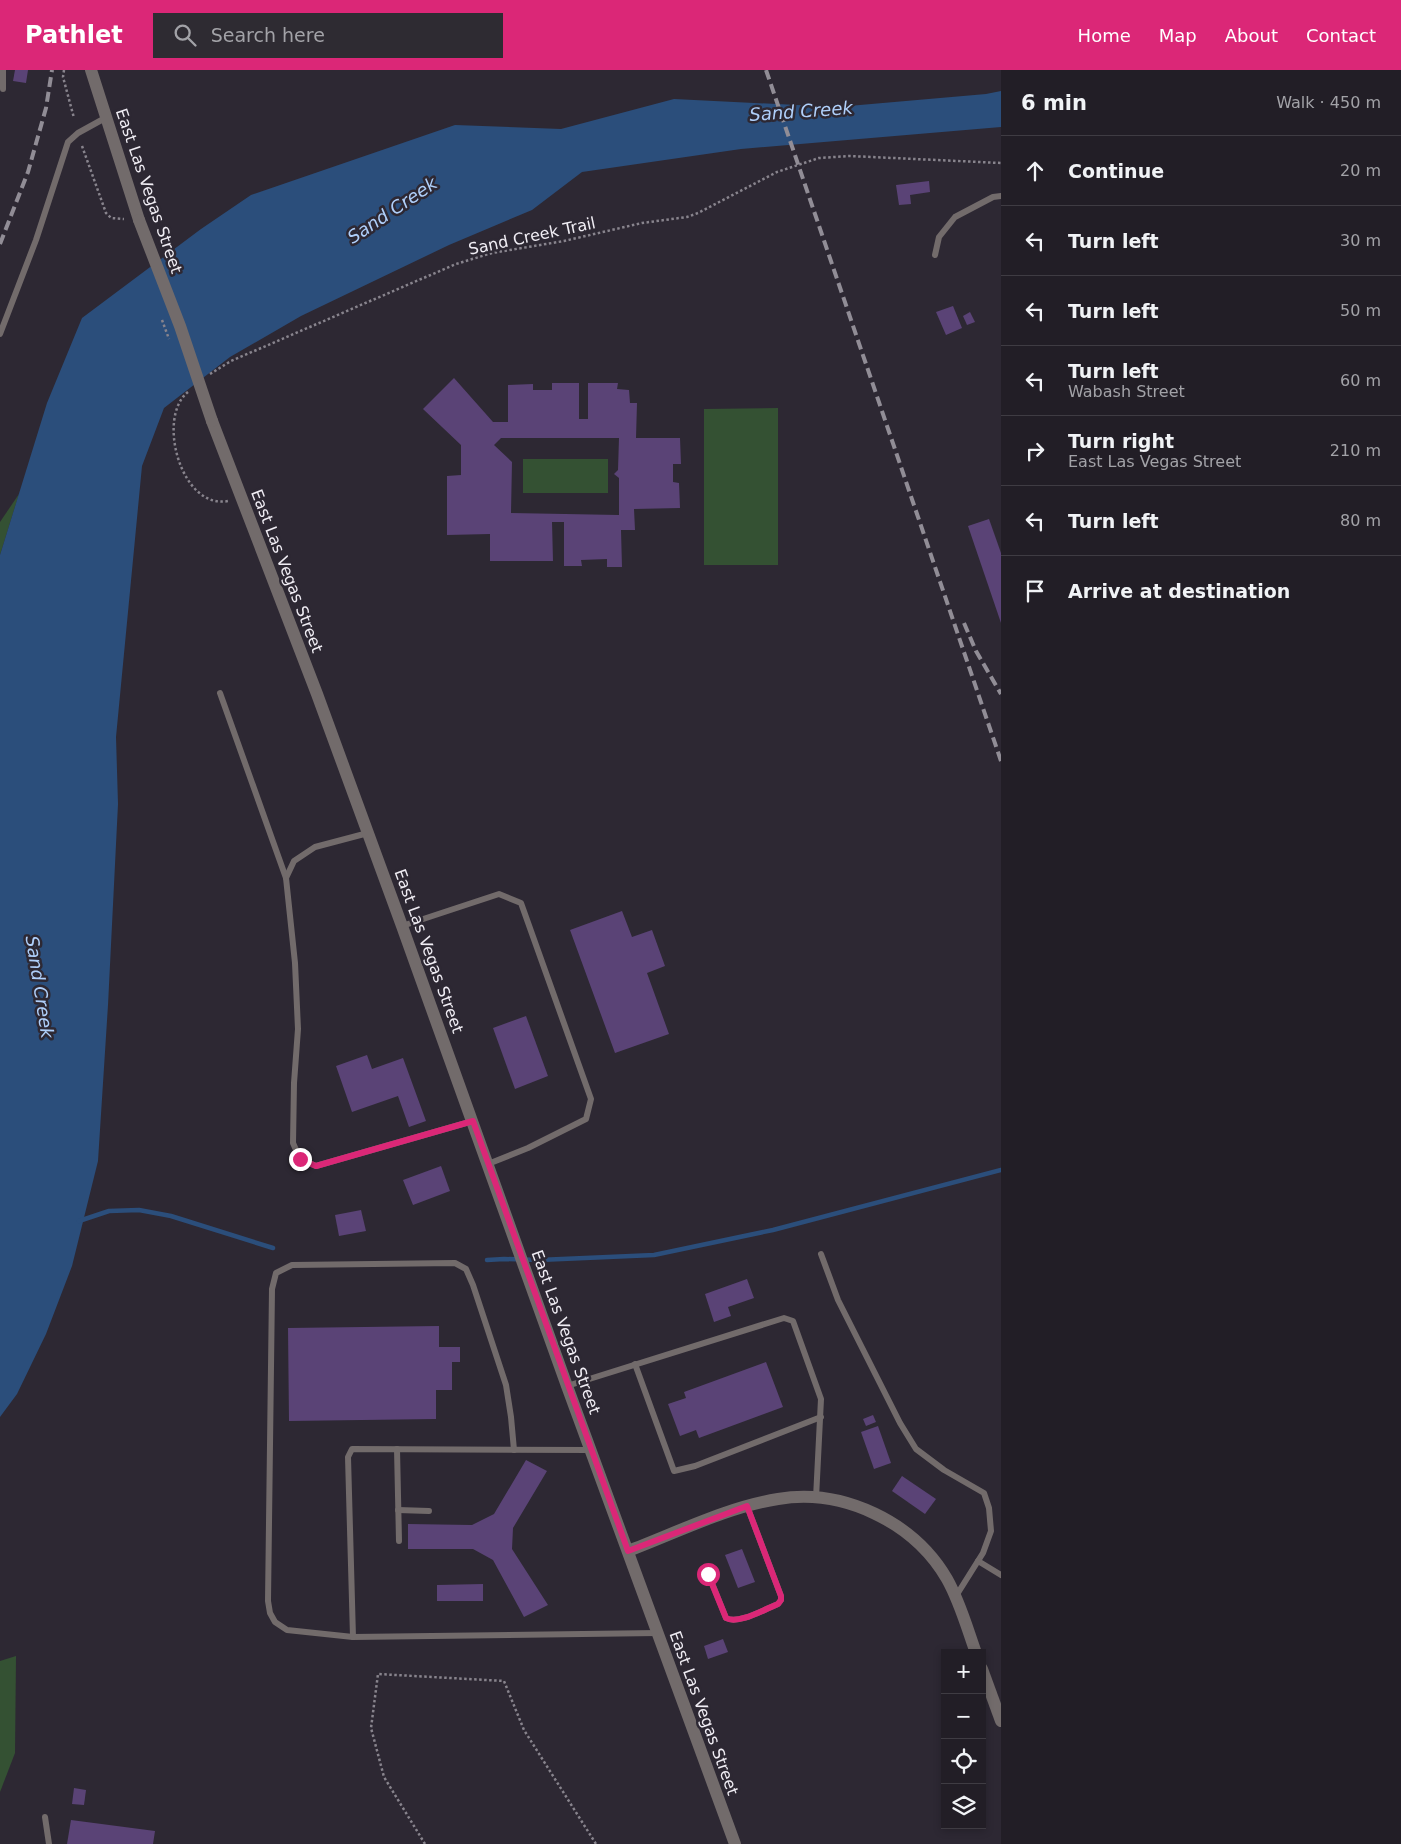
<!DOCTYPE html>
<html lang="en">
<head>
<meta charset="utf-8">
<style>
	:root { --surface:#221e26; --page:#2e2b32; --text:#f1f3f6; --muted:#a2a2a7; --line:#3f3c43; --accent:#db2777 }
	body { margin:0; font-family:"DejaVu Sans",sans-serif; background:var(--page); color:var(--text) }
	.controls { position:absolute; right:15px; bottom:15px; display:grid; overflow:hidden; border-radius:0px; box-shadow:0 2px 8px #0003 }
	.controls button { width:45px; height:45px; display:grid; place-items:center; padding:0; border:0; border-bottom:1px solid var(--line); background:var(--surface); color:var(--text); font:25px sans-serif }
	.stop { position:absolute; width:15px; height:15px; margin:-11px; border:4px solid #db2777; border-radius:50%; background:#fff }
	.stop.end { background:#db2777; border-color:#fff; box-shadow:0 1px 5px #0008 }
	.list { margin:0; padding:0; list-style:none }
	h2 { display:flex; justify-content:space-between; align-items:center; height:65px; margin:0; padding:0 20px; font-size:21px }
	h2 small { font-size:16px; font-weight:400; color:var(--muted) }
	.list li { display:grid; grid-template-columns:32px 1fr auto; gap:15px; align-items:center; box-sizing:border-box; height:70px; padding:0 20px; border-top:1px solid var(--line) }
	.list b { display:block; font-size:19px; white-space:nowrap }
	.list p { margin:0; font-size:16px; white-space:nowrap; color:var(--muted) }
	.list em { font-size:16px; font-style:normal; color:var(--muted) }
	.icon { flex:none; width:28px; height:28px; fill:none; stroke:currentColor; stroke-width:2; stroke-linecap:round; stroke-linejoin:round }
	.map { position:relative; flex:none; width:1001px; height:1774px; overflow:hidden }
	header { display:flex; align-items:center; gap:30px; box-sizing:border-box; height:70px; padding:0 25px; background:var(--accent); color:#fff }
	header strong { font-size:24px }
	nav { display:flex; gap:28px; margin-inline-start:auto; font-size:18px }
	.search { width:350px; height:45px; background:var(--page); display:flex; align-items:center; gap:12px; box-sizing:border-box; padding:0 18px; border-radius:0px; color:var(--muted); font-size:19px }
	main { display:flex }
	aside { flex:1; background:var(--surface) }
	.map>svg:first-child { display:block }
	.green { fill:#345133 }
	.water { fill:#2b4e7b }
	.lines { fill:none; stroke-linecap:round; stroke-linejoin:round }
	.stream { stroke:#2b4e7b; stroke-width:4.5 }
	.building { fill:#5a4376; fill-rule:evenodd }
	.path { stroke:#88848d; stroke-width:2.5; stroke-dasharray:2.5 2.5; stroke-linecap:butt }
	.service { stroke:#726b6b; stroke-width:6 }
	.minor { stroke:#726b6b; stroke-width:12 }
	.tertiary { stroke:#726b6b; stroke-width:12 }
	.rail { stroke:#918d96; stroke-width:4; stroke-dasharray:10 5; stroke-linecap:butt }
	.path-bridge { stroke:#88848d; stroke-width:2.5; stroke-dasharray:2.5 2.5; stroke-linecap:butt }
	.tertiary-bridge { stroke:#726b6b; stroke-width:12 }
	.route { stroke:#db2777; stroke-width:6 }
	.labels { text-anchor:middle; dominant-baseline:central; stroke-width:5; stroke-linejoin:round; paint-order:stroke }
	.street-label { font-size:16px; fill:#f0edf4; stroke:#2d2833 }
	.water-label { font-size:18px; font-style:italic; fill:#afcffa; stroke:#2d2833 }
</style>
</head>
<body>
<header>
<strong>Pathlet</strong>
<div class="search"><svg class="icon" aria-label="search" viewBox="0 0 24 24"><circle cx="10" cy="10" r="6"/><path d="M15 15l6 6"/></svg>Search here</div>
<nav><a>Home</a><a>Map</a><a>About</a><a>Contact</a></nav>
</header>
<main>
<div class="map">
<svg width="1001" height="1774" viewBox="0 0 1001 1774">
	<rect width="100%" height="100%" fill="#2d2833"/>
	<g class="green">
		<path d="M778,338V495H704V339Z"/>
		<rect x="523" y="389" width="85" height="34"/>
		<path d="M19,424L0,485V452Z"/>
		<path d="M16,1586L15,1683L0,1722V1591Z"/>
	</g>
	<path class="water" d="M1001,21V57L741,79L582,102L532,140L449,175L301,246L230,287L164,338L142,396L116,667L118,734L108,935L98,1091L72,1196L46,1264L17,1324L0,1347V485L47,333L82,248L201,159L251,125L455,55L561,59L674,29L837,37L986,24Z"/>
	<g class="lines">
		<g class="stream">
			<path d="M79,1151L109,1141L139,1140L171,1146L273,1178"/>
			<path d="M487,1190L504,1189L539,1190L654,1185L773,1160L1001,1100"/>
		</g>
	</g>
	<g class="building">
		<path d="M15,0H28L26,13L13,11Z"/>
		<path d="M929,111L930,122L910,125L911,134L899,135L896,115Z"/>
		<path d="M953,236L962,258L946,265L936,242Z"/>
		<path d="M970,242L975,252L967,255L963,246Z"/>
		<path d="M454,308L493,352H508V315L533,314V320H552V313H579V349H588V313H618L617,319L629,320L630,333H637L636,368H680L681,394H673V412L679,413L680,438L634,439L635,460H621L622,497H607V489L581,490L582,496H564V452H552L553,491H490V464L447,465V406L461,405V375L423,339ZM501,368H619L618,400L614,404L619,408V445L511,443L512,392L494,375Z"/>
		<path d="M989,449L1001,483V553L968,456Z"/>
		<path d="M622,841L632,867L652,860L665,896L647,903L669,964L615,983L570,860Z"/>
		<path d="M526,946L548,1006L515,1019L493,958Z"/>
		<path d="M367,985L372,999L403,988L426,1051L409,1057L398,1026L352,1042L336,996Z"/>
		<path d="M441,1096L450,1121L413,1135L403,1110Z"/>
		<path d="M361,1140L366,1161L339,1166L335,1145Z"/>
		<path d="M747,1209L754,1228L728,1237L731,1246L714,1252L705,1224Z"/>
		<path d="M439,1256V1277H460V1292H452V1320H436V1349L289,1351L288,1258Z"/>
		<path d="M766,1292L783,1337L699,1368L696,1360L680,1366L668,1334L686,1328L684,1322Z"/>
		<path d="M873,1345L876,1352L866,1356L863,1349Z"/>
		<path d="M878,1356L891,1393L874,1399L861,1362Z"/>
		<path d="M526,1390L547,1401L513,1458L512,1479L548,1535L524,1547L493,1490L473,1479H408V1454L472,1455L494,1444Z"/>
		<path d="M902,1406L936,1429L925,1444L892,1421Z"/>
		<path d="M742,1479L755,1512L738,1518L725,1485Z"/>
		<path d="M483,1514V1531H437V1515Z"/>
		<path d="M723,1569L728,1582L708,1589L704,1576Z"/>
		<path d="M74,1718L86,1720L84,1735L72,1734Z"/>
		<path d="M71,1750L155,1761L153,1774H67Z"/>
	</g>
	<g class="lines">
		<g class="path">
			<path d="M64,0L63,7L74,48"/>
			<path d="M82,76L106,143L111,148L124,149"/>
			<path d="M210,304L231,291L456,194L492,183L564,171L642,153L687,147L698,143L777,102L819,88L850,86L1001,93"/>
			<path d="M188,322C156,347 181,440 228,431"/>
			<path d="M425,1774L384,1707L371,1658L378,1604L504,1611L524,1660L596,1774"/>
		</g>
		<g class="service">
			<path d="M3,0V19"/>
			<path d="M935,185L939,167L955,147L993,127L1001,126"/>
			<path d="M0,264L36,170L68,72L78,63L107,47"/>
			<path d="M220,623L286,808"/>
			<path d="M368,763L315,777L294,791L286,808L295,893L298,959L294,1013L293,1073L300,1089L316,1096L473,1051"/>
			<path d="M402,856L499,824L521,833L591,1029L586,1049L528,1078L488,1094"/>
			<path d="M821,1184L838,1230L900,1353L916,1379L944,1400L984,1423L989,1438L991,1461L983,1483L956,1526"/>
			<path d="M635,1294L674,1401L695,1396L821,1347"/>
			<path d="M567,1316L784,1248L793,1251L821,1329L816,1428"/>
			<path d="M397,1379L399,1471"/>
			<path d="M514,1380L511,1347L506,1315L473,1215L466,1199L455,1193L292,1195L276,1203L272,1219L268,1531L270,1543L275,1552L287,1560L353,1567L658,1563"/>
			<path d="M398,1440L429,1441"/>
			<path d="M978,1491L1001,1505"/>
			<path d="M708,1503L726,1548C738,1555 765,1539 778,1534L781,1530V1526L747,1436"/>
			<path d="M353,1567L348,1387L352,1379L591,1380"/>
			<path d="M45,1747L49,1774"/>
		</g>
		<g class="minor">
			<path d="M628,1481C676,1463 727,1437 778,1429C843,1418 914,1452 947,1509C960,1532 967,1558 976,1583"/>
			<path d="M982,1599L1001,1651"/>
		</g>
		<g class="tertiary">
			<path d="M91,0L139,150"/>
			<path d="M212,351L317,624L402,856L567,1316L735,1774"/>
		</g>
		<g class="rail">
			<path d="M766,0L1001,691"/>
			<path d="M0,174L28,102L46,38L52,0"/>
			<path d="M964,553L976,581L1001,624"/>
		</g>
		<path class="path-bridge" d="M162,250L169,269"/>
		<path class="tertiary-bridge" d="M139,150L180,256L212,351"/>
	</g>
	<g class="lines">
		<path class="route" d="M300,1089L316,1096L473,1051L628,1481L747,1436L781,1526V1530L778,1534C765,1539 738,1555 726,1548L708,1504"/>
	</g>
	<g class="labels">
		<g class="street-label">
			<text transform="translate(149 121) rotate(71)">East Las Vegas Street</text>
			<text transform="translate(532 166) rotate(-12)">Sand Creek Trail</text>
			<text transform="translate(287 501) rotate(69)">East Las Vegas Street</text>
			<text transform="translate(429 881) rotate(70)">East Las Vegas Street</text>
			<text transform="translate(566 1262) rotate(70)">East Las Vegas Street</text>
			<text transform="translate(704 1643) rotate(70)">East Las Vegas Street</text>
		</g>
		<g class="water-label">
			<text transform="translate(801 41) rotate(-4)">Sand Creek</text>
			<text transform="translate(392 140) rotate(-34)">Sand Creek</text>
			<text transform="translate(40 917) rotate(81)">Sand Creek</text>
		</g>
	</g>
</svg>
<div class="controls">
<button>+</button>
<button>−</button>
<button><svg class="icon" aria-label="locate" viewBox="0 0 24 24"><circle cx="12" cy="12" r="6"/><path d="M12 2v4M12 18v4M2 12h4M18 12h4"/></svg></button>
<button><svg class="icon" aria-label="layers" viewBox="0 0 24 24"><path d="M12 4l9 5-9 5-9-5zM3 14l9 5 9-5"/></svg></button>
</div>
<div class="stop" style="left:708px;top:1504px"></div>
<div class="stop end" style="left:300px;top:1089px"></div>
</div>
<aside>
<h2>6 min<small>Walk · 450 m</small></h2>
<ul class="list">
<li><svg class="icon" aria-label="ahead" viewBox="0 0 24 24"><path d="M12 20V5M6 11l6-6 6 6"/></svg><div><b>Continue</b></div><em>20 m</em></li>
<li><svg class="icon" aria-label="left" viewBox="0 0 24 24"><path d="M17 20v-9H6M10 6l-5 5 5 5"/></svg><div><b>Turn left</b></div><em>30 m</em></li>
<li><svg class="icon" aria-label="left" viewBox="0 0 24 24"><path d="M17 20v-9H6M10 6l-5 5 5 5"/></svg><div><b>Turn left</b></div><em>50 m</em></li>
<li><svg class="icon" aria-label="left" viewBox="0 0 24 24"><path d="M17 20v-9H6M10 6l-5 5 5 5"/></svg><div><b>Turn left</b><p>Wabash Street</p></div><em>60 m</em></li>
<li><svg class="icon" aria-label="right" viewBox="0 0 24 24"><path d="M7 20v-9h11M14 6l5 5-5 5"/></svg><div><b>Turn right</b><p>East Las Vegas Street</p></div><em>210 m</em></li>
<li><svg class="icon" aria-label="left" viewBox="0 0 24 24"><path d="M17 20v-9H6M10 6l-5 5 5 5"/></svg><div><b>Turn left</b></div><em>80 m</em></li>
<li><svg class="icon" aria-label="arrive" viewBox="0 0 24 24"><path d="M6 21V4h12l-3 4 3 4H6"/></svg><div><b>Arrive at destination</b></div></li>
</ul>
</aside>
</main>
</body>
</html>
